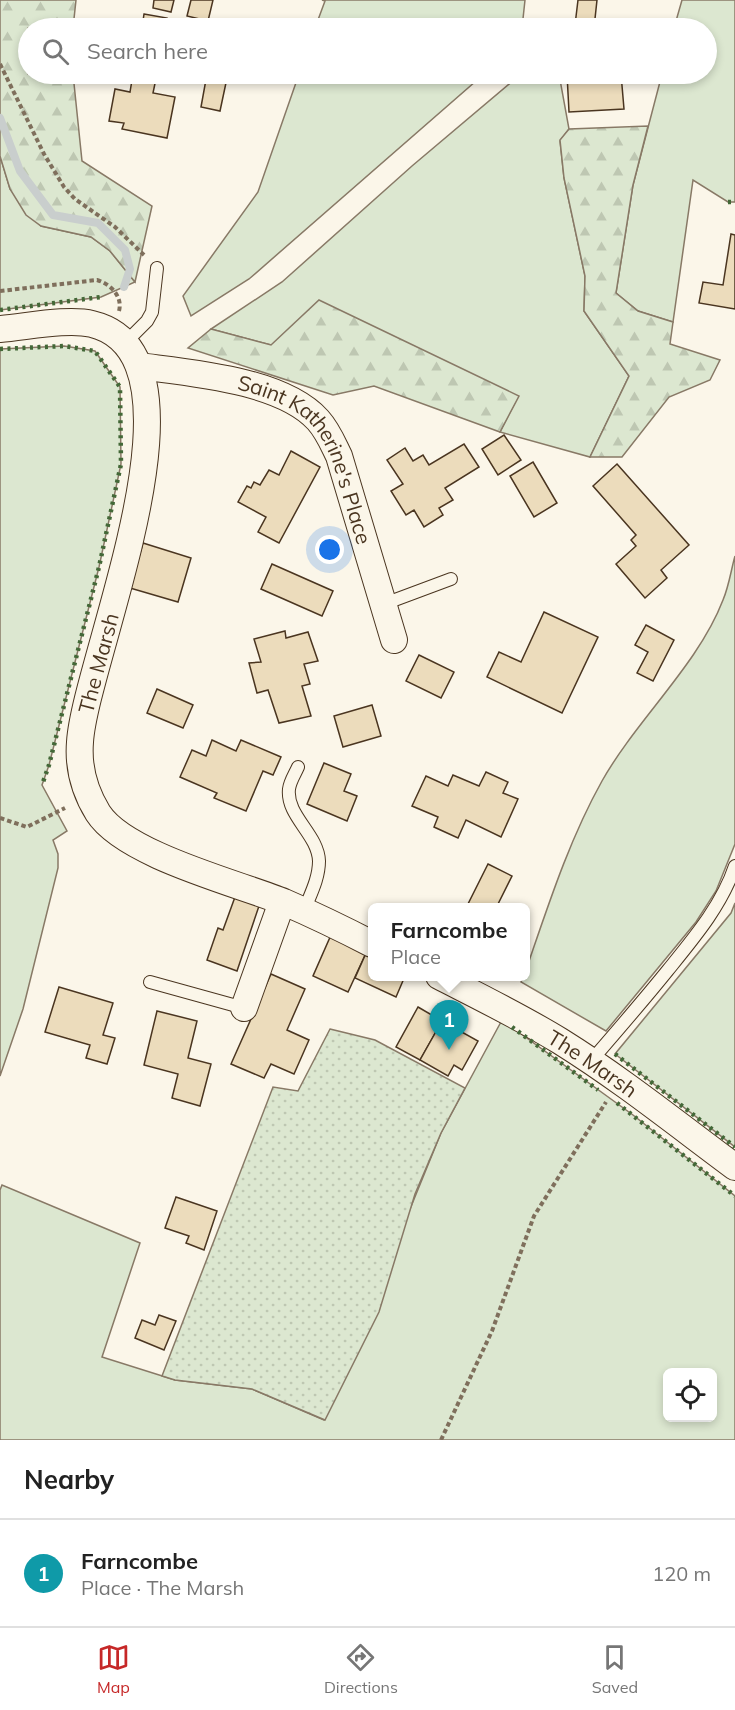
<!DOCTYPE html>
<html lang="en">
<head>
<meta charset="utf-8">
<style>
	:root { --surface:#fff; --page:#f6f6f6; --text:#222; --muted:#767676; --line:#e0e0e0; --accent:#c62828 }
	body { margin:0; font-family:Mulish,sans-serif; background:var(--page); color:var(--text) }
	.controls { position:absolute; right:18px; bottom:18px; display:grid; overflow:hidden; border-radius:9px; box-shadow:0 3px 9px #0003 }
	.controls button { width:54px; height:54px; display:grid; place-items:center; padding:0; border:0; border-bottom:2px solid var(--line); background:var(--surface); color:var(--text); font:30px sans-serif }
	.you { position:absolute; left:330px; top:550px; width:21px; height:21px; margin:-15px; border:4px solid #fff; border-radius:50%; background:#1a73e8; box-shadow:0 0 0 9px #1a73e833 }
	.badge { display:grid; place-items:center; width:39px; height:39px; border-radius:50%; background:var(--accent); color:#fff; font-size:20px; font-weight:700 }
	.pin { position:absolute; translate:-50% -50px; filter:drop-shadow(0 2px 3px #0008) }
	.pin::after { content:''; position:absolute; top:32px; width:21px; height:18px; background:inherit; clip-path:polygon(0 0,100% 0,50% 100%) }
	.popup { position:absolute; left:368px; top:903px; width:162px; height:78px; box-sizing:border-box; display:grid; place-content:center; border-radius:9px; background:var(--surface); filter:drop-shadow(0 2px 4px #0005); font-size:20px; white-space:nowrap; color:var(--muted) }
	.popup b { font-size:22px; color:var(--text) }
	.popup::after { content:''; position:absolute; left:50%; top:100%; margin-left:-12px; border:12px solid transparent; border-top-color:var(--surface) }
	.list { margin:0; padding:0; list-style:none }
	h2 { display:flex; justify-content:space-between; align-items:center; height:78px; margin:0; padding:0 24px; font-size:26px }
	h2 small { font-size:20px; font-weight:400; color:var(--muted) }
	.list li { display:grid; grid-template-columns:39px 1fr auto; gap:18px; align-items:center; box-sizing:border-box; height:108px; padding:0 24px; border-top:2px solid var(--line) }
	.list b { display:block; font-size:22px; white-space:nowrap }
	.list p { margin:0; font-size:20px; white-space:nowrap; color:var(--muted) }
	.list em { font-size:20px; font-style:normal; color:var(--muted) }
	.icon { flex:none; width:33px; height:33px; fill:none; stroke:currentColor; stroke-width:2; stroke-linecap:round; stroke-linejoin:round }
	.map { position:relative; flex:none; width:735px; height:1440px; overflow:hidden }
	.search { position:absolute; background:var(--surface); box-shadow:0 3px 9px #0003; left:18px; right:18px; top:18px; height:66px; display:flex; align-items:center; gap:15px; box-sizing:border-box; padding:0 21px; border-radius:33px; color:var(--muted); font-size:22px }
	.sheet { height:186px; background:var(--surface) }
	nav { display:flex; justify-content:space-around; align-items:center; box-sizing:border-box; height:84px; border-top:2px solid var(--line); background:var(--surface); font-size:16px; color:var(--muted) }
	nav a { display:grid; justify-items:center; gap:3px }
	nav .on { color:var(--accent) }
	.map>svg:first-child { display:block }
	.grass { fill:#dce7d0; stroke:#887966; stroke-width:1.5; fill-rule:evenodd }
	.forest { fill:url(#forest-firs); stroke:#887966; stroke-width:1.5 }
	.park { fill:url(#park-dots); stroke:#887966; stroke-width:1.5 }
	.lines { fill:none; stroke-linecap:round; stroke-linejoin:round }
	.stream { stroke:#c9cecd; stroke-width:8 }
	.building { fill:#ecdcbc; stroke:#4a3520; stroke-width:1.5 }
	.lane-casing { stroke:#4a3520; stroke-width:14 }
	.street-casing { stroke:#4a3520; stroke-width:28 }
	.path { stroke:#7f6f5c; stroke-width:4; stroke-dasharray:4.5 3; stroke-linecap:butt }
	.lane { stroke:#fbf6e9; stroke-width:12 }
	.street { stroke:#fbf6e9; stroke-width:26 }
	.hedge { stroke:#436837; stroke-width:4.5; stroke-dasharray:3 4.5; stroke-linecap:butt }
	.labels { text-anchor:middle; dominant-baseline:central; stroke-width:4.5; stroke-linejoin:round; paint-order:stroke }
	.street-label { font-size:21px; fill:#4a3520; stroke:#fbf6e9 }
</style>
</head>
<body>
<div class="map">
<svg width="735" height="1440" viewBox="0 0 735 1440">
	<defs>
		<pattern id="forest-firs" width="22" height="20" patternUnits="userSpaceOnUse" patternTransform="scale(1.5)"><rect width="22" height="20" fill="#dce7d0"/><path d="M5 1l3.5 6h-7zM16 11l3.5 6h-7z" fill="#bec7b2"/></pattern>
		<pattern id="park-dots" width="8" height="8" patternUnits="userSpaceOnUse" patternTransform="scale(1.5)"><rect width="8" height="8" fill="#dce7d0"/><path d="M2 2h.1M6 6h.1" fill="none" stroke="#bec7b2" stroke-width="1.8" stroke-linecap="round"/></pattern>
	</defs>
	<rect width="100%" height="100%" fill="#fbf6e9"/>
	<g class="grass">
		<path d="M322,0H525L522,28H315L325,1Z"/>
		<path d="M682,0H735V202H728L693,180L673,322L638,311L616,293L633,185L662,74H706V28H674Z"/>
		<path d="M299,74H484L249,279L191,316L183,296L258,192Z"/>
		<path d="M521,74H559L569,129L560,141L564,178L585,276L584,311L629,376L590,457L500,432L518,396L271,345L211,329L282,282L412,166Z"/>
		<path d="M0,156L10,189L41,226L91,237L110,251L135,282L101,297L0,310Z"/>
		<path d="M64,346L95,351L120,387L121,464L99,567L49,765L42,785L67,831L53,840L58,854V868L23,1009L0,1076V349Z"/>
		<path d="M735,556V844L716,891L696,922L606,1031L521,982L523,977L526,976V970C548,906 569,840 602,781C637,719 698,665 723,600C729,586 731,570 735,556Z"/>
		<path d="M735,903V1147L615,1054L731,913Z"/>
		<path d="M502,1020L633,1115L735,1196V1440H0V1190L2,1185L140,1243L102,1357L175,1380L252,1389L324,1420L441,1133ZM668,1372H712V1418H668Z"/>
	</g>
	<g class="forest">
		<path d="M0,0H76L73,28H28V74H73L82,161L152,206L135,282L110,251L91,237L41,226L26,215L10,189L0,156Z"/>
		<path d="M648,126L633,185L616,293L638,311L673,322L670,344L720,360L710,380L669,397L622,457H590L629,376L584,311L585,276L564,178L560,140L569,129Z"/>
		<path d="M319,300L519,396L500,432L374,386L333,395L188,348L211,329L271,345Z"/>
	</g>
	<path class="park" d="M330,1029L375,1040L465,1088L441,1133L415,1194L379,1312L325,1420L252,1389L175,1380L162,1376L273,1087L298,1091Z"/>
	<g class="lines">
		<path class="stream" d="M0,118L20,171L53,215L98,223L125,250L130,269L124,287"/>
	</g>
	<g class="building">
		<path d="M154,0H174L171,12L153,8Z"/>
		<path d="M191,0H213L208,21L187,16Z"/>
		<path d="M578,0H597L594,28L575,25Z"/>
		<path d="M144,14L167,18L165,28H142Z"/>
		<path d="M133,74H157L153,93L175,97L167,138L122,129L124,123L109,121L115,89L130,92Z"/>
		<path d="M207,74L227,78L220,111L201,107Z"/>
		<path d="M567,74H621L624,109L569,112Z"/>
		<path d="M731,234L735,235V309L699,303L703,282L723,285Z"/>
		<path d="M504,435L521,460L498,475L482,449Z"/>
		<path d="M464,444L479,467L445,488L453,500L439,508L443,515L424,527L414,510L406,515L391,491L403,484L387,460L405,448L413,461L423,455L429,465Z"/>
		<path d="M291,451L320,467L279,543L258,532L266,517L238,502L247,486L251,488L254,482L260,485L269,470L279,475Z"/>
		<path d="M533,462L557,503L534,517L510,476Z"/>
		<path d="M617,464L689,545L661,570L667,578L645,598L616,564L636,546L631,540L636,535L593,486Z"/>
		<path d="M143,543L191,558L178,602L130,588Z"/>
		<path d="M272,564L333,591L322,616L261,589Z"/>
		<path d="M544,612L598,637L562,713L487,677L499,652L521,662Z"/>
		<path d="M646,625L674,640L653,681L637,673L648,652L635,645Z"/>
		<path d="M285,631L286,638L308,632L318,661L304,664L310,684L302,686L311,716L279,723L268,690L257,693L249,663L261,662L254,639Z"/>
		<path d="M419,655L454,672L441,698L406,681Z"/>
		<path d="M157,689L193,705L183,728L147,713Z"/>
		<path d="M372,705L381,736L343,747L334,716Z"/>
		<path d="M212,740L236,751L241,740L281,757L273,775L263,771L246,811L214,798L217,793L180,777L192,750L206,756Z"/>
		<path d="M324,763L351,774L344,791L357,796L347,821L307,804Z"/>
		<path d="M486,772L508,782L503,793L518,799L501,837L466,820L458,838L434,827L438,817L412,806L426,776L448,786L453,775L479,786Z"/>
		<path d="M488,864L512,876L496,908H466Z"/>
		<path d="M235,897L259,906L237,971L207,960L218,928L223,930Z"/>
		<path d="M331,935L367,951L348,992L313,976Z"/>
		<path d="M367,951L372,954V976H405L396,997L355,978Z"/>
		<path d="M271,974L305,989L287,1030L309,1040L294,1074L271,1064L264,1078L231,1064Z"/>
		<path d="M59,987L113,1003L103,1035L115,1038L107,1064L86,1058L90,1045L45,1032Z"/>
		<path d="M418,1007L442,1021L420,1060L396,1047Z"/>
		<path d="M157,1011L197,1021L188,1058L211,1064L200,1106L172,1098L178,1074L144,1065Z"/>
		<path d="M442,1021L478,1041L462,1070L454,1065L448,1076L420,1060Z"/>
		<path d="M176,1197L217,1211L204,1250L186,1243L189,1236L165,1228Z"/>
		<path d="M159,1315L176,1321L164,1350L135,1338L142,1320L155,1325Z"/>
	</g>
	<g class="lines">
		<g class="lane-casing">
			<g id="lane">
				<path d="M125,343L147,321L152,312L157,268"/>
				<path d="M384,604L451,579"/>
				<path d="M298,767C295,774 290,781 289,789C286,816 318,834 319,861C319,879 310,895 304,911"/>
				<path d="M150,982L244,1008"/>
				<path d="M591,1061C617,1031 643,1001 668,970C694,938 722,905 735,866"/>
			</g>
		</g>
		<g class="street-casing">
			<g id="street">
				<path d="M0,329C26,327 68,318 92,324C220,355 85,659 80,742C78,767 85,792 98,813C125,855 237,883 284,902C314,915 343,929 372,944"/>
				<path id="s1" d="M139,366C191,373 282,380 318,420C328,431 333,444 339,456L394,640"/>
				<path id="s2" d="M439,976C480,997 521,1017 560,1041C621,1079 677,1124 735,1167"/>
				<path d="M244,1008L282,902"/>
			</g>
		</g>
		<g class="path">
			<path d="M0,64L44,154L64,187L75,199L115,227L144,255"/>
			<path d="M0,291L97,280C110,284 123,296 119,311"/>
			<path d="M0,818L27,827L65,808"/>
			<path d="M441,1440L492,1331L534,1216L606,1102"/>
		</g>
		<use href="#lane" class="lane"/>
		<use href="#street" class="street"/>
		<g class="hedge">
			<path d="M728,202H735"/>
			<path d="M0,310L101,297"/>
			<path d="M0,349L64,346L95,351L120,387L121,464L99,567L49,765L42,785"/>
			<path d="M512,1027L598,1090"/>
			<path d="M615,1054L735,1147"/>
			<path d="M617,1103L735,1196"/>
		</g>
	</g>
	<g class="labels">
		<g class="street-label">
			<text stroke="none"><textPath href="#s1" startOffset="212">Saint Katherine's Place</textPath></text>
			<text transform="translate(98 663) rotate(-75)">The Marsh</text>
			<text stroke="none"><textPath href="#s2" startOffset="177">The Marsh</textPath></text>
		</g>
	</g>
</svg>
<div class="controls">
<button><svg class="icon" aria-label="locate" viewBox="0 0 24 24"><circle cx="12" cy="12" r="6"/><path d="M12 2v4M12 18v4M2 12h4M18 12h4"/></svg></button>
</div>
<div class="you"></div>
<div class="pin badge" style="left:449px;top:1050px;background:#0f9aa8">1</div>
<div class="popup"><b>Farncombe</b>Place</div>
<div class="search"><svg class="icon" aria-label="search" viewBox="0 0 24 24"><circle cx="10" cy="10" r="6"/><path d="M15 15l6 6"/></svg>Search here</div>
</div>
<section class="sheet">
<h2>Nearby<small></small></h2>
<ul class="list">
<li><span class="badge" style="background:#0f9aa8">1</span><div><b>Farncombe</b><p>Place · The Marsh</p></div><em>120 m</em></li>
</ul>
</section>
<nav>
<a class="on"><svg class="icon" aria-label="map" viewBox="0 0 24 24"><path d="M3 6l6-2 6 2 6-2v14l-6 2-6-2-6 2zM9 4v14M15 6v14"/></svg>Map</a>
<a><svg class="icon" aria-label="directions" viewBox="0 0 24 24"><path d="M12 3l9 9-9 9-9-9zM9 14v-3h6M13 9l2 2-2 2"/></svg>Directions</a>
<a><svg class="icon" aria-label="saved" viewBox="0 0 24 24"><path d="M7 4h10v16l-5-4-5 4z"/></svg>Saved</a>
</nav>
</body>
</html>
